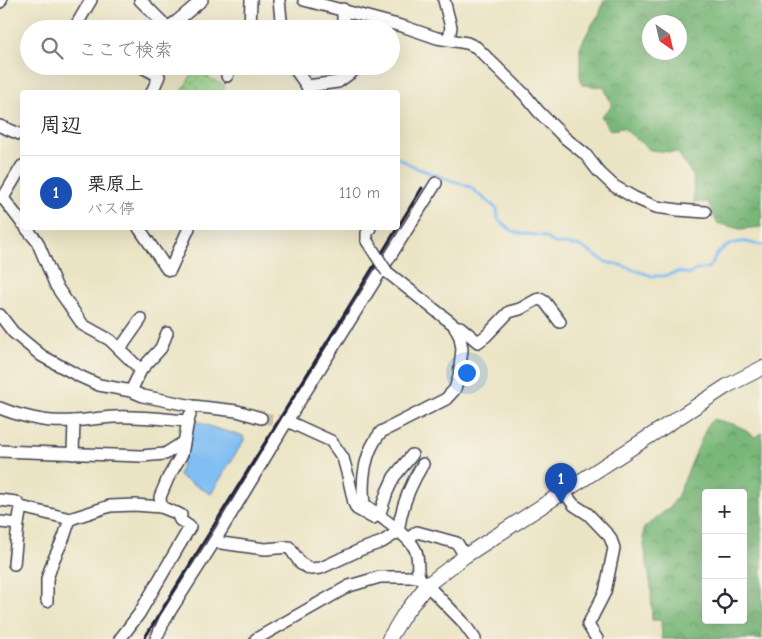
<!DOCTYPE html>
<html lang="ja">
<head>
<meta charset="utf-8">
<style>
	:root { --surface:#fff; --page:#f2f2f3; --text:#2b2b33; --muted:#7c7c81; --line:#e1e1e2; --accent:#ea580c }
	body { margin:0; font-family:"Comic Neue","Klee One",sans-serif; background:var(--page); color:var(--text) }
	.controls { position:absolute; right:15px; bottom:15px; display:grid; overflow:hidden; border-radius:5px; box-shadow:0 5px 20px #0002 }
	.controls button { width:45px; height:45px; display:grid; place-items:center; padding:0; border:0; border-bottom:1px solid var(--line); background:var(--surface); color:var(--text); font:25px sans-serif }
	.compass { position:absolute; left:642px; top:15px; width:45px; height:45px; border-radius:50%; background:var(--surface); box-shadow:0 5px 20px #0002; rotate:146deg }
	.you { position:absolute; left:466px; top:372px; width:18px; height:18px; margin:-12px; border:4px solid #fff; border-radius:50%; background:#1a73e8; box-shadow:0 0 0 8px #1a73e833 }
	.badge { display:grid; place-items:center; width:32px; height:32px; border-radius:50%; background:var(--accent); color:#fff; font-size:16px; font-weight:700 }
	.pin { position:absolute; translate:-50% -41px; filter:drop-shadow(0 1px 2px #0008) }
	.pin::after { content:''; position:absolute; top:26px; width:18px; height:15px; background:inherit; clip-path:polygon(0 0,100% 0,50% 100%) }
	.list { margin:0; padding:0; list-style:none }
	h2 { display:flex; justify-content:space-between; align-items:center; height:65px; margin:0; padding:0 20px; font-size:21px }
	h2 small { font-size:16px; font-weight:400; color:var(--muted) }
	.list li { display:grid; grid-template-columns:32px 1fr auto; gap:15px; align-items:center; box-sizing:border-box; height:75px; padding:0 20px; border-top:1px solid var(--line) }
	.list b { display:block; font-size:19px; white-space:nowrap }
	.list p { margin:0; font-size:16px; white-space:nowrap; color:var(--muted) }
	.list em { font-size:16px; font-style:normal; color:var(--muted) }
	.icon { flex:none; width:28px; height:28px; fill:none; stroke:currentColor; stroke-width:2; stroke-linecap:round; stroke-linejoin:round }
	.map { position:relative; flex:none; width:762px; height:639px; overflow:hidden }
	.search { position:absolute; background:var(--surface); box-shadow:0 5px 20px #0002; left:20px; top:20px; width:380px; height:55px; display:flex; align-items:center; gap:12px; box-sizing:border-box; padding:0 18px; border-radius:28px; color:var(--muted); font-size:19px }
	.panel { position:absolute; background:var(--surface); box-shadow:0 5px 20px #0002; left:20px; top:90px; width:380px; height:140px; border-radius:5px }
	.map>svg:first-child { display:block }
	.green { fill:url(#green-dots); stroke:#5c7c64 }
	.forest { fill:url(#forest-crowns); stroke:#4e6c5a; fill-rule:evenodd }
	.water { fill:#80bef3; stroke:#517097 }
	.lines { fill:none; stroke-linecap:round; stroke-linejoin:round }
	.stream { stroke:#80bef3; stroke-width:3 }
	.minor-tunnel { stroke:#c3bda9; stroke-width:11; stroke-dasharray:11 5.5; stroke-linecap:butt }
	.minor-casing { stroke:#403f50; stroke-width:14 }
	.tertiary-casing { stroke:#403f50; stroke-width:16 }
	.minor { stroke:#fff; stroke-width:11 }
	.tertiary { stroke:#fff; stroke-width:14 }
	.rail { stroke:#22223b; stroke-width:3 }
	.minor-bridge-casing { stroke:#403f50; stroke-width:14; stroke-linecap:butt }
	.minor-bridge { stroke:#fff; stroke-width:11 }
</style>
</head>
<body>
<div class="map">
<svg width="762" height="639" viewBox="0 0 762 639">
	<defs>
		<pattern id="green-dots" width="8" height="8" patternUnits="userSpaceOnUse" patternTransform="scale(1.25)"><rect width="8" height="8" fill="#97d68c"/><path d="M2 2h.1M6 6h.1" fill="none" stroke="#82b77a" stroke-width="1.8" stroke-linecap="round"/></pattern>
		<pattern id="forest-crowns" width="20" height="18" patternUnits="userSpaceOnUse" patternTransform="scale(1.25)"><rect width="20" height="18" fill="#79b778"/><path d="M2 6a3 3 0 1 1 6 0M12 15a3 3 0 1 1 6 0" fill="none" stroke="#639464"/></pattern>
	</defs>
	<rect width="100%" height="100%" fill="#f7f3e8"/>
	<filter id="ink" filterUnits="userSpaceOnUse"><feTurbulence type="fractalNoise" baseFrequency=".02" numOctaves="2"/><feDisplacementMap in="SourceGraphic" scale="10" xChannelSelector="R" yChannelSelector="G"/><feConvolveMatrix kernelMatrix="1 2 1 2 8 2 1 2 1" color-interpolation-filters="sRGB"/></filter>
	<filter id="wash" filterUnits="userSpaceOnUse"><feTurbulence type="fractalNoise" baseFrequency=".0096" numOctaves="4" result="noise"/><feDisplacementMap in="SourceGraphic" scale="20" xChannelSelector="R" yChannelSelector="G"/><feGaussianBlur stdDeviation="1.12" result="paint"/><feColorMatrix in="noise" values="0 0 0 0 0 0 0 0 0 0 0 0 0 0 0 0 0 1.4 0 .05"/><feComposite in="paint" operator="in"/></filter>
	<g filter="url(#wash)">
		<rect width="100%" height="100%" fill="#ebe4c4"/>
		<path class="green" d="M194,70L225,86L222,92H182Z"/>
		<g class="forest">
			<path d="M604,0H762V218L760,220L761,227L740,229L717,223L708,202H694L693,176L678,153L650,150L623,128L610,130L601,116L612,106L604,87L582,85L580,75V47L591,26L600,13ZM650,22H680V52H650Z"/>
			<path d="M713,419L737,425L755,437L762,433V639H662L661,620H652L651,586L643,539L644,528L671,506L678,495L708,424ZM706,493H743V620H706Z"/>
		</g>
		<path class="water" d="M192,419L214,428L243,436L244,440L211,494L179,476Z"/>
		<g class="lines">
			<g class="stream">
				<path d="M276,66L290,75L302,88"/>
				<path d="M398,158L419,169L470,187L497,209L498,218L500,221L511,230L517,233L543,236L554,243L580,246L606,262L620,265L652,276H664L678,272L690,274C699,266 702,271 709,267C714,265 713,257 717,254C723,247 737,240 746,242C752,243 756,245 762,245"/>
			</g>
		</g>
	</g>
	<g filter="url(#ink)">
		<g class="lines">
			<path class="minor-tunnel" d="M261,418L287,421"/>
			<g class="minor-casing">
				<g id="minor">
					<path d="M140,0L167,27"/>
					<path d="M279,0L282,29"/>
					<path d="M304,0L405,27L437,38L467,43L476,47L525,95L538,111L565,138L585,154L599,172L614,186L635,198L656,207L678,210L705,212"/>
					<path d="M444,0L451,27L449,39"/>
					<path d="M0,2L1,0"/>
					<path d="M343,9V19L347,29"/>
					<path d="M74,29L91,0"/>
					<path d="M166,29L177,21L202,0"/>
					<path d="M250,29L251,0"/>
					<path d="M140,66L159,76L152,92"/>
					<path d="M293,66L307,86L309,92"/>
					<path d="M227,76L231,66"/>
					<path d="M307,86L338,82L356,69L357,66"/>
					<path d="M0,126L22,135"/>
					<path d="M0,197L3,198L22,223"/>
					<path d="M3,198L22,166"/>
					<path d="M26,228L37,241L56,286L83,325L110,340L141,370"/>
					<path d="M139,228L167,269L170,270L189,228"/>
					<path d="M367,241V233L370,228"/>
					<path d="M387,272L454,325L460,337L462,349L459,376L455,389L446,399L381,432C365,451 361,479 364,504C377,514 409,536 415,549C420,560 416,567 419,577"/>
					<path d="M0,315L13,332L42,356L79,376L99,385L131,391L143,396L193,406L237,411L261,418"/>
					<path d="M455,328L460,327L478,342L486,336L509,312L520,309L536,300L540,299L545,302L560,322"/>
					<path d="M120,349L141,319"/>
					<path d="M131,391L141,370L161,348L167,333"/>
					<path d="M0,408C14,414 37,420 52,421C73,423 94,418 114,417C139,416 163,419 188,421"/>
					<path d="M287,421L331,441L343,458L348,476L354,503L357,509L373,518"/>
					<path d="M0,451L141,456L165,454L184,442"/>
					<path d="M73,454L74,421"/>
					<path d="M564,492L574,505L588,514L610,537L614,548L605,592L588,625L597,639"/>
					<path d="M0,500L16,502L21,507L70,519L110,506L135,505L161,507L181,515"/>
					<path d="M161,507L160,497L168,478L182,454L188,421L190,415"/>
					<path d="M379,516L387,492L394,477L412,455"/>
					<path d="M0,522L18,524"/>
					<path d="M408,539L417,532L457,543L465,556"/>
					<path d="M214,542L265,549L289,547L301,564L311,569L321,568L362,549L382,542L398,532C401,507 410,485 423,464"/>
					<path d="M14,564L18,524L21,507"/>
					<path d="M47,601V579L53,561L64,537L70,519"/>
					<path d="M120,639L139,614L190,527L180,520L177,513"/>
					<path d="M156,639L165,619L214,542L287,421L436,183"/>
					<path d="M256,639L349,586L380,577H419L462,621L475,639"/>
				</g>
			</g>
			<g class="tertiary-casing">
				<path id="tertiary" d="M389,639L403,616L427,585L465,556L727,386L762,368"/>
			</g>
			<use href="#minor" class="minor"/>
			<use href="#tertiary" class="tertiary"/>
			<path class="rail" d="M144,639L422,188"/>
			<g class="minor-bridge-casing">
				<path id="minor-bridge" d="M367,241L387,272"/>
			</g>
			<use href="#minor-bridge" class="minor-bridge"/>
		</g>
	</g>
</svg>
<div class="controls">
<button>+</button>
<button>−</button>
<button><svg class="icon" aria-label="locate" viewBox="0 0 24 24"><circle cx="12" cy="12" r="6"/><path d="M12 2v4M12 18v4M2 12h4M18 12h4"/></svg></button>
</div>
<svg class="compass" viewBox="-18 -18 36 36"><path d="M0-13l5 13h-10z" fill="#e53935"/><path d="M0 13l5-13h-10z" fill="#7c7c81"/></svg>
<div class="you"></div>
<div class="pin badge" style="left:561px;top:504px;background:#1a4fb4">1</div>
<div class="search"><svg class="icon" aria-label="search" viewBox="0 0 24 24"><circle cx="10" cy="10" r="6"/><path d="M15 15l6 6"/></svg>ここで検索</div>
<section class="panel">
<h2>周辺<small></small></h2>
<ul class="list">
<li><span class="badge" style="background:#1a4fb4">1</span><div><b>栗原上</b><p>バス停</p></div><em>110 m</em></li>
</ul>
</section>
</div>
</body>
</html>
